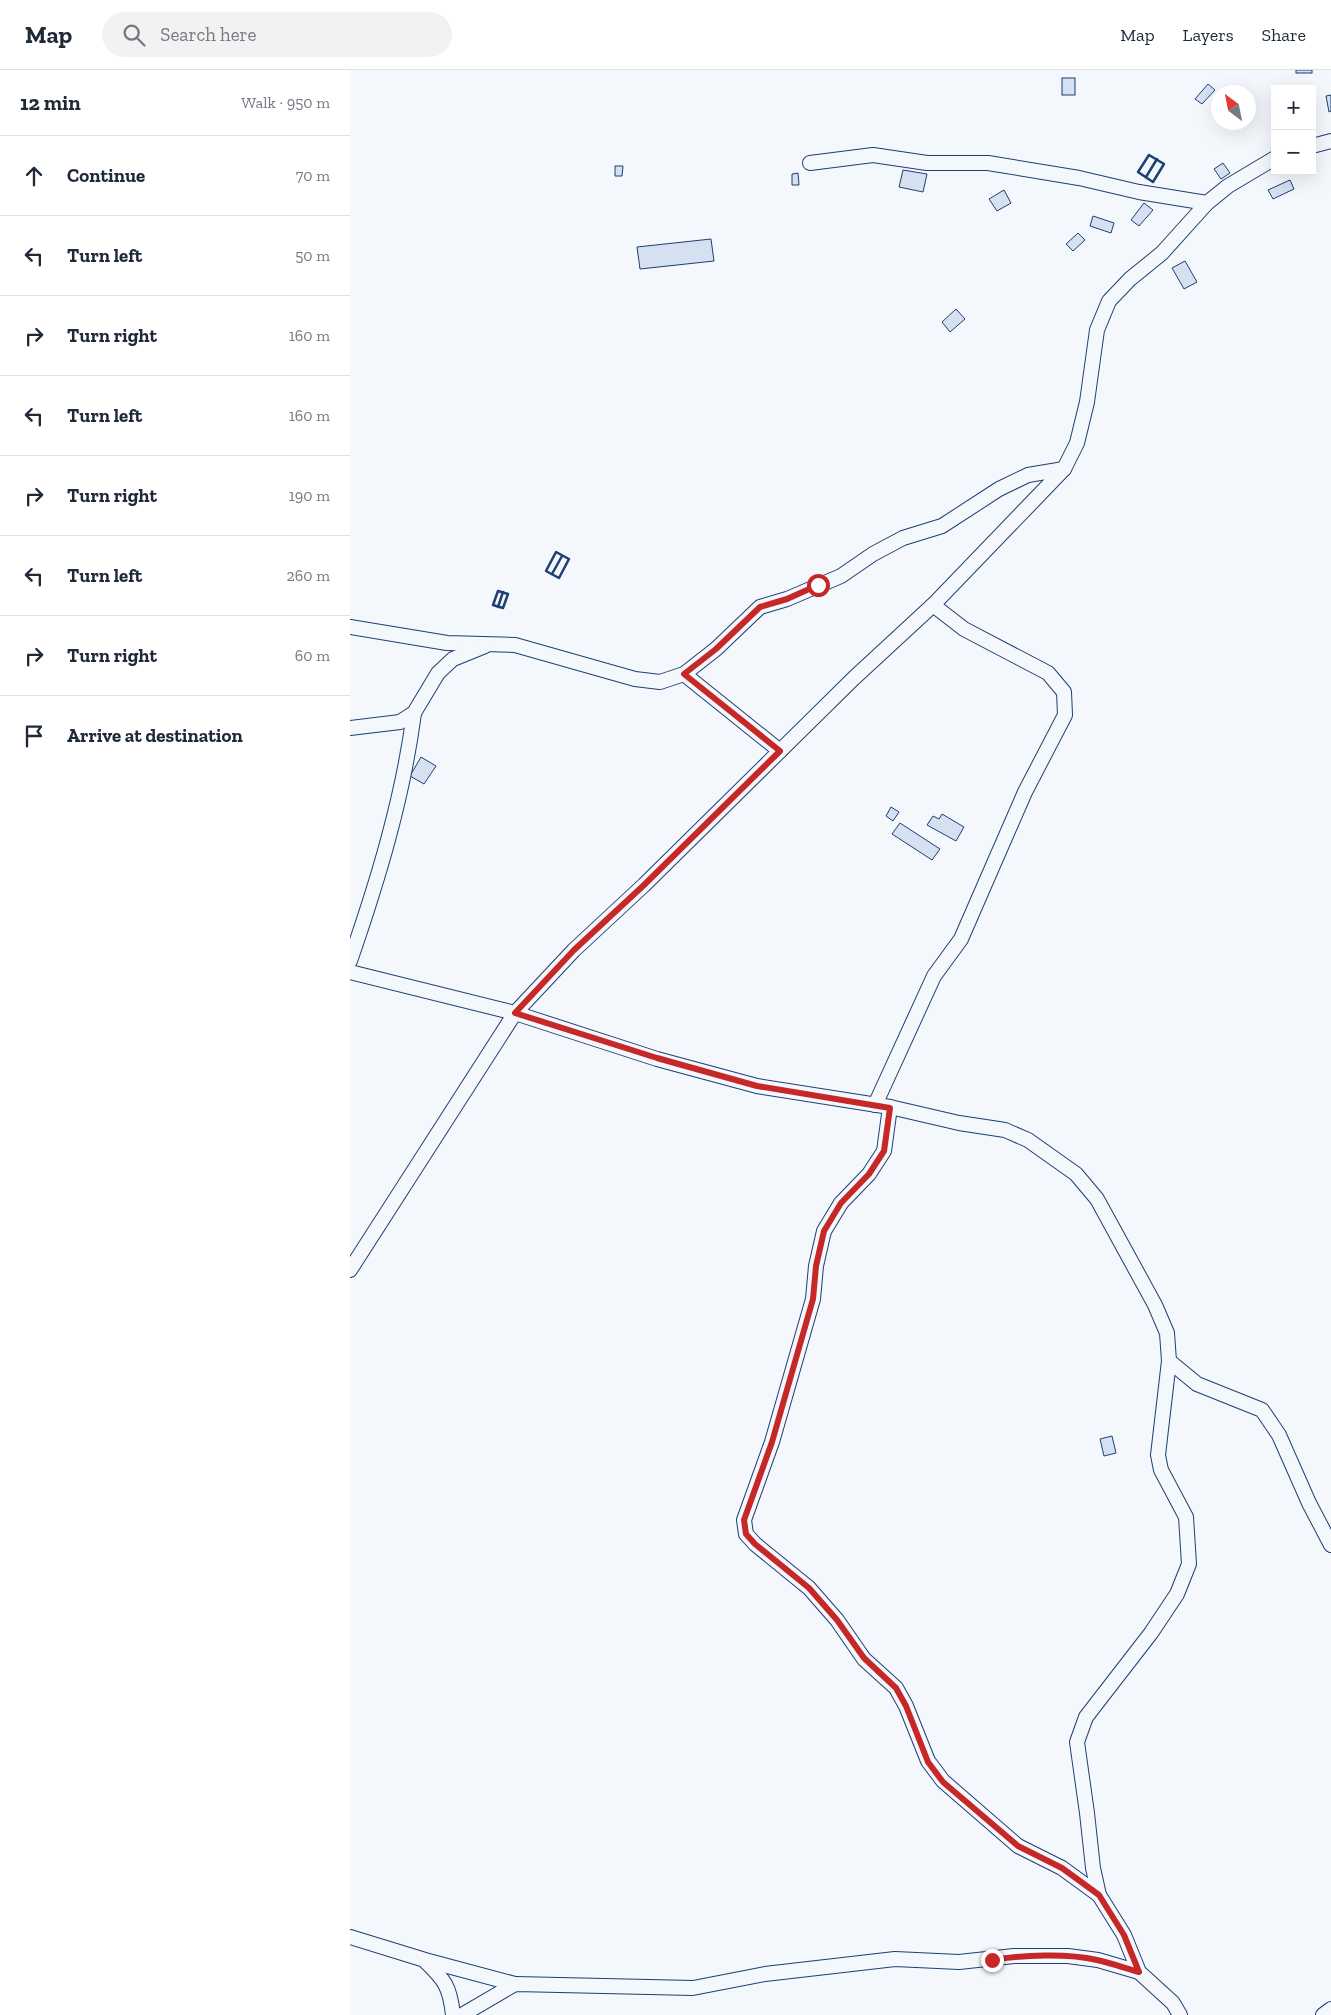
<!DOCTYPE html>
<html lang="en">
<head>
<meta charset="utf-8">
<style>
	:root { --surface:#fff; --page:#f2f2f3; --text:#1f2937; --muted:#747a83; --line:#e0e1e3 }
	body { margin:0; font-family:"Zilla Slab",serif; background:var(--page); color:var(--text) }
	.controls { position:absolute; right:15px; top:15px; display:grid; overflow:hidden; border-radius:0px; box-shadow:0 5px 20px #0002 }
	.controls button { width:45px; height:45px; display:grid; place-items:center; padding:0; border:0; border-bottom:1px solid var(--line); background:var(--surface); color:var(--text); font:25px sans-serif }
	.compass { position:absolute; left:861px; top:15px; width:45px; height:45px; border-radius:50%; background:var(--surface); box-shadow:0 5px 20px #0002; rotate:328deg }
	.stop { position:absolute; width:15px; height:15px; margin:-11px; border:4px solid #c62828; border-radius:50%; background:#fff }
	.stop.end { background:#c62828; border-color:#fff; box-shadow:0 1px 5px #0008 }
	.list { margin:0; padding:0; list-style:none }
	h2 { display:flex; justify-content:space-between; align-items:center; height:65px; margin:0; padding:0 20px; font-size:21px }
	h2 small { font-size:16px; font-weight:400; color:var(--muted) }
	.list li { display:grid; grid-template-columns:32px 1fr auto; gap:15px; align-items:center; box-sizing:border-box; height:80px; padding:0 20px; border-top:1px solid var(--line) }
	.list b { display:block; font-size:19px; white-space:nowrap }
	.list em { font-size:16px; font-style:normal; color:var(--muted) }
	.icon { flex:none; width:28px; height:28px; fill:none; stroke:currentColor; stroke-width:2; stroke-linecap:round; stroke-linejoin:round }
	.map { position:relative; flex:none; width:981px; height:1945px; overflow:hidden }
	header { display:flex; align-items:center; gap:30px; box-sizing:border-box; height:70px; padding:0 25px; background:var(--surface); border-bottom:1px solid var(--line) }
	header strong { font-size:24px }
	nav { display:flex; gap:28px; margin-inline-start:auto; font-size:18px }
	.search { width:350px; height:45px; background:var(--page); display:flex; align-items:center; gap:12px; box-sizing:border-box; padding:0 18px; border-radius:28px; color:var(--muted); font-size:19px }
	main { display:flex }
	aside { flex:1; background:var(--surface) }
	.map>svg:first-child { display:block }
	.building { fill:#d5e0f0; stroke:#1d3f73 }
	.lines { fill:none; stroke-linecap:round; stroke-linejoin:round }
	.street-casing { stroke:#1d3f73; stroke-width:16 }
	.street { stroke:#f4f7fb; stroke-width:14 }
	.wall { stroke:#1d3f73; stroke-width:2.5 }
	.route { stroke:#c62828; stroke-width:6 }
</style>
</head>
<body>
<header>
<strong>Map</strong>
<div class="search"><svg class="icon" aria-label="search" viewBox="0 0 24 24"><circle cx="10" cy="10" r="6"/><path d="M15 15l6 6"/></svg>Search here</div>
<nav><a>Map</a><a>Layers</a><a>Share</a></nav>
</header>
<main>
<aside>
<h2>12 min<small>Walk · 950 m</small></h2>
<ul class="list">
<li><svg class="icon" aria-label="ahead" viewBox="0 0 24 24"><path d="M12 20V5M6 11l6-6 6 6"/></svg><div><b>Continue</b></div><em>70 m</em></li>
<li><svg class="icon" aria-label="left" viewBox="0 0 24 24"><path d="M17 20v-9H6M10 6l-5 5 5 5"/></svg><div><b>Turn left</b></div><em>50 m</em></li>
<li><svg class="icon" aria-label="right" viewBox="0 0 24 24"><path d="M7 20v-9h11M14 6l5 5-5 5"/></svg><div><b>Turn right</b></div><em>160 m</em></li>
<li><svg class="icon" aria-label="left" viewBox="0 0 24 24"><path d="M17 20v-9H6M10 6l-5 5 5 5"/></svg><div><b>Turn left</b></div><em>160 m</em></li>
<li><svg class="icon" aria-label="right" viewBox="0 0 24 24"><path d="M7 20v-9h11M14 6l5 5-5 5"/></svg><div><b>Turn right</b></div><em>190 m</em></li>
<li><svg class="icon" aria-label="left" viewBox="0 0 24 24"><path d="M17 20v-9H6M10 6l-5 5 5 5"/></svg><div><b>Turn left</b></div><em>260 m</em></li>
<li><svg class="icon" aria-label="right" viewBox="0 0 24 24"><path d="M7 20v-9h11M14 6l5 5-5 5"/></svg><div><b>Turn right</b></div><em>60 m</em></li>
<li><svg class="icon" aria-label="arrive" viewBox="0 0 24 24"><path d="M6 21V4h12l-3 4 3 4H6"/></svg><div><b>Arrive at destination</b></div></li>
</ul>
</aside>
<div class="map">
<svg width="981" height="1945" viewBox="0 0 981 1945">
	<rect width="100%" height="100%" fill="#f4f7fb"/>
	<g class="building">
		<rect x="946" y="0" width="16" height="3"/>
		<rect x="712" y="8" width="13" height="17"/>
		<path d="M858,14L865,20L852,34L845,29Z"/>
		<path d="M981,25V41L979,42L976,26Z"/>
		<path d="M873,93L880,103L871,109L864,99Z"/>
		<path d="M265,96H273L272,106H265Z"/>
		<path d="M553,100L577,104L573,122L549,117Z"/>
		<path d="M448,103L449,115H442V104Z"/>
		<path d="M940,110L944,119L923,129L918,120Z"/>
		<path d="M654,120L661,133L647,141L639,129Z"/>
		<path d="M794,133L803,140L789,156L781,150Z"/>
		<path d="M743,146L764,153L761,163L740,156Z"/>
		<path d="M728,163L735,170L723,181L716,174Z"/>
		<path d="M361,169L364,191L290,199L287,177Z"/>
		<path d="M835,191L847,212L834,219L822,198Z"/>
		<path d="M606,239L615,249L600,262L592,252Z"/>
		<path d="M71,687L86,696L74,714L60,706Z"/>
		<path d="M541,737L549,742L543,751L536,746Z"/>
		<path d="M592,744L614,757L606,771L577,755L583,746L589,749Z"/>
		<path d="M550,753L590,779L582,790L542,764Z"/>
		<path d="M762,1366L766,1383L754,1386L750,1369Z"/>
	</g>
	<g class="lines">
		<g class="street-casing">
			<g id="street">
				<path d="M962,76L981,71"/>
				<path d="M460,93L523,85L577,93H638L729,108L789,122L857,133"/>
				<path d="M0,557L97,573L165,575L285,609L310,612L334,604L366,579L410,537L437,529L491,506L523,484L553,468L592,456L649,419L678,405L714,399"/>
				<path d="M334,604L430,681"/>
				<path d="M0,658L50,652L64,643L88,603L103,589L135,576"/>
				<path d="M0,891C28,810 53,728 64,643"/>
				<path d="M0,902L165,943L307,989L407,1016L540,1037L609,1053L655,1060L678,1070L726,1104L747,1129L805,1235L817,1263L819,1291L808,1385L811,1400L836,1447L839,1494L827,1524L801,1563L736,1647L727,1672L737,1743L743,1798L749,1825L774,1865L789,1902L823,1933L830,1945"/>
				<path d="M525,1035L584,906L611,869L675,722L715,645L714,622L698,603L614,559L583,535"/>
				<path d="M540,1037L534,1081L519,1104L491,1133L474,1161L466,1196L463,1229L422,1372L394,1450L396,1464L405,1474L459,1518L487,1550L514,1589L546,1618L556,1636L578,1691L593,1711L668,1776L712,1798L749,1825"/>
				<path d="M0,1200L165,943L224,880L294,815L504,608L583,535L714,399L727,373L737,332L747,260L759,231L780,209L812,183L857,133L878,116L925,88"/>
				<path d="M819,1291L847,1314L912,1340L929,1365L959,1433L981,1475"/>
				<path d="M0,1867L75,1890L165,1914"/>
				<path d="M75,1891C95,1910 100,1917 103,1945"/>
				<path d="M112,1945L165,1914L343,1918L415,1904L545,1889L609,1892L664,1886H718L748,1890L789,1902"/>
				<path d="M973,1945L981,1939"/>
			</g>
		</g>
		<use href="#street" class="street"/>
		<g class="wall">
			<path d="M799,85L814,94L803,112L788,102Z"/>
			<path d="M796,107L807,89"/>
			<path d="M206,482L219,489L209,508L196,501Z"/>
			<path d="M202,504L212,486"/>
			<path d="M148,521L158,524L153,538L143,535Z"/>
			<path d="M148,537L153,522"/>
		</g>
	</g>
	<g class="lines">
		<path class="route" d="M468,515L437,529L410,537L366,579L334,604L430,681L294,815L224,880L165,943L307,988L407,1016L540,1038L534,1081L519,1104L491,1133L474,1161L466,1196L463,1229L422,1372L394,1450L396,1464L405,1474L459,1518L487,1550L514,1588L546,1618L556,1636L578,1692L593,1712L668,1776L712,1798L749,1825L774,1865L789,1902C775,1898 761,1893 747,1890C717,1883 673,1885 642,1890"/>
	</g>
</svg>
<div class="controls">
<button>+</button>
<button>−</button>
</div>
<svg class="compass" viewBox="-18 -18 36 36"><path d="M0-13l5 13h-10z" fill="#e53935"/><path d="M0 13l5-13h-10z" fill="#747a83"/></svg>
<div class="stop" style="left:468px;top:515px"></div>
<div class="stop end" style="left:642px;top:1890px"></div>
</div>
</main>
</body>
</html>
